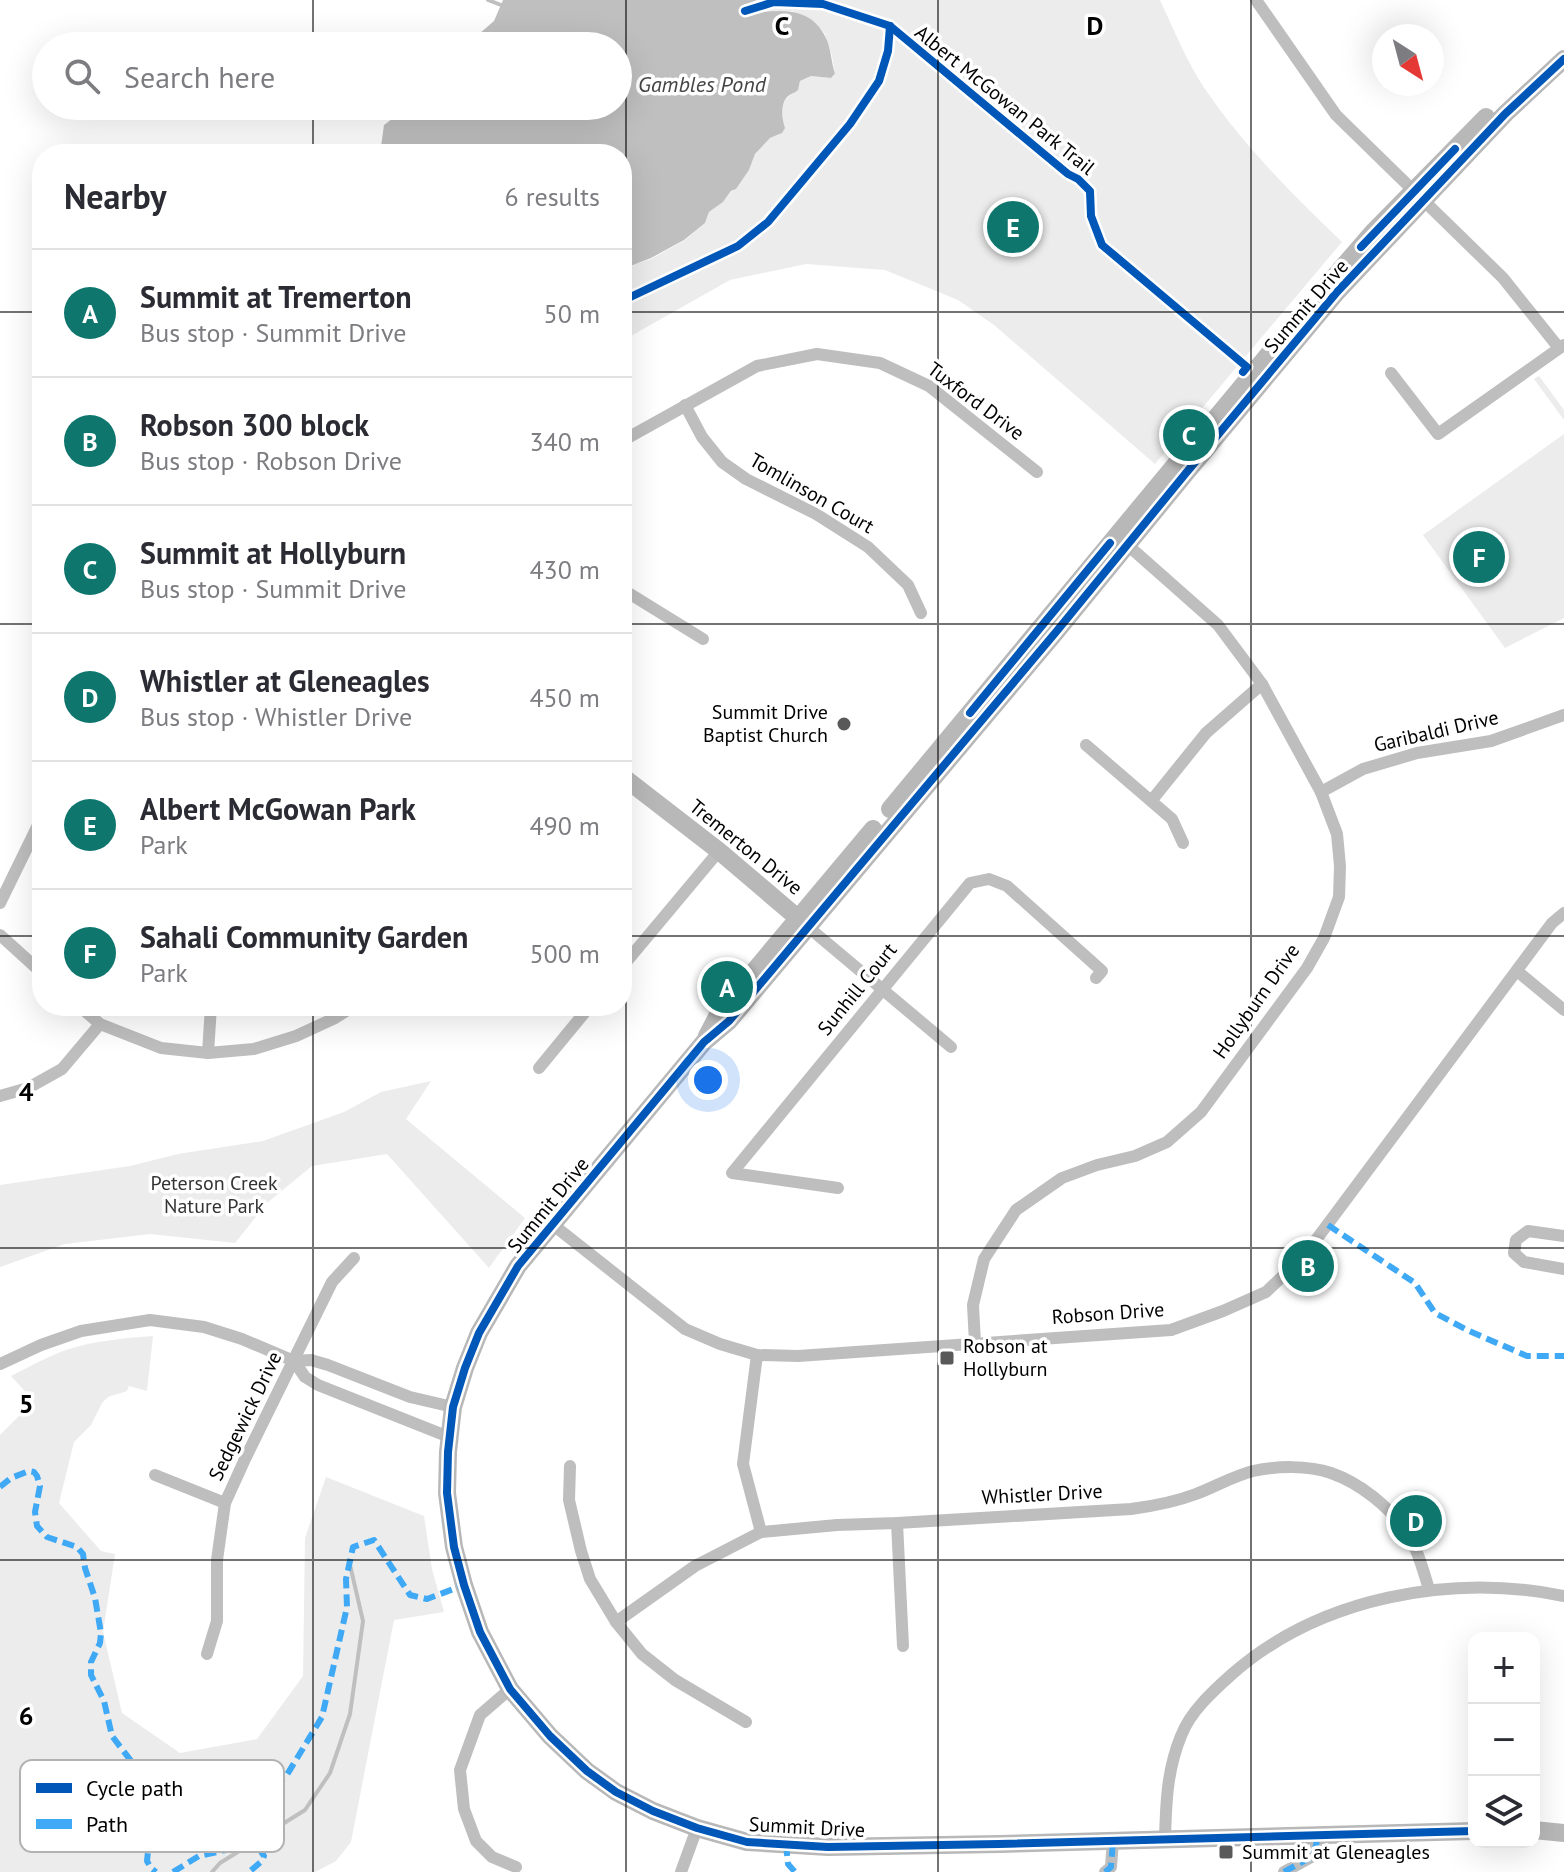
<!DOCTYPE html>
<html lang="en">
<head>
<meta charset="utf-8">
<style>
	:root { --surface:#fff; --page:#f2f2f3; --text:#2b2b33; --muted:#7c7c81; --line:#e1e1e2; --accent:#0f766e }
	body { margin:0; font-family:"PT Sans",sans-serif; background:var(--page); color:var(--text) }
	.controls { position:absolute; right:24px; bottom:24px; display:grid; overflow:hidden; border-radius:16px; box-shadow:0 8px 32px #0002 }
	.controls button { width:72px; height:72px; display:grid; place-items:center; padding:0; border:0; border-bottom:2px solid var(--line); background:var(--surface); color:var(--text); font:40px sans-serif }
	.compass { position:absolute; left:1372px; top:24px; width:72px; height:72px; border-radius:50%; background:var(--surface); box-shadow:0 8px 32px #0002; rotate:144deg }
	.you { position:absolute; left:708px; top:1080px; width:28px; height:28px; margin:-20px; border:6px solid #fff; border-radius:50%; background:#1a73e8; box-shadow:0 0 0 12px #1a73e833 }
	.badge { display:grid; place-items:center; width:52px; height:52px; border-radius:50%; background:var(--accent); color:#fff; font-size:26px; font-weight:700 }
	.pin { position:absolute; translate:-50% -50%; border:4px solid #fff; box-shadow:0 2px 8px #0006 }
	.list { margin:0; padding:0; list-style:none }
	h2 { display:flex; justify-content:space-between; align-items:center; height:104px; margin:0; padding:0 32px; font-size:34px }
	h2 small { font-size:26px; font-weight:400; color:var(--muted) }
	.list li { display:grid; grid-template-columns:52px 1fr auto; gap:24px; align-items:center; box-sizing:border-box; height:128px; padding:0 32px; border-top:2px solid var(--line) }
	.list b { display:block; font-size:30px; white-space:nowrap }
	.list p { margin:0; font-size:26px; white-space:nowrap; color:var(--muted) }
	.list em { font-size:26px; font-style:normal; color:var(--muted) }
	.icon { flex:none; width:44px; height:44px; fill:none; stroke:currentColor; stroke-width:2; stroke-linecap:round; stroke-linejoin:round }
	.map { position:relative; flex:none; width:1564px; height:1872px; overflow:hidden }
	.search { position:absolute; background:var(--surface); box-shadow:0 8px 32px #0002; left:32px; top:32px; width:600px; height:88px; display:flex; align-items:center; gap:20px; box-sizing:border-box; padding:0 28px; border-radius:44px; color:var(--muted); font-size:30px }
	.panel { position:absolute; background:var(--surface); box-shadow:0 8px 32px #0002; left:32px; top:144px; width:600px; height:872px; border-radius:32px }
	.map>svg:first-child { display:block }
	.green { fill:#ececec }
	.water { fill:#bfbfbf }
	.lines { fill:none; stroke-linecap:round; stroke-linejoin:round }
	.stream { stroke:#bfbfbf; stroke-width:4 }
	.street { stroke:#bebebe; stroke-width:12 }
	.secondary { stroke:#b8b8b8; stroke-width:18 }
	.quiet { stroke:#3fa9f5; stroke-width:6; stroke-dasharray:12 6; stroke-linecap:butt }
	.cycleway-casing { stroke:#fff; stroke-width:13 }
	.cycleway { stroke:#0057b8; stroke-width:8 }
	.grid { fill:none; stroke:#000; stroke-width:2; stroke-opacity:0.55 }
	.poi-dot { fill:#595959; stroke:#fff; stroke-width:3 }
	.labels { text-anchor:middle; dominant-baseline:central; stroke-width:7; stroke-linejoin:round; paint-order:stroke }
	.street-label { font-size:20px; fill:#000; stroke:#fff }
	.poi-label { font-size:20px; fill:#000; stroke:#fff; text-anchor:start }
	.park-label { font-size:20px; fill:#333; stroke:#fff }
	.water-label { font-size:22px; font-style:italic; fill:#444; stroke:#fff }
	.key { fill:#fff; stroke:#b2b2b2; stroke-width:2 }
	.key-label { font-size:22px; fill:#000 }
	.grid-label { font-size:26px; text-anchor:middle; font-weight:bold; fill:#000; stroke:#fff; stroke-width:7; stroke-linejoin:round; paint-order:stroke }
</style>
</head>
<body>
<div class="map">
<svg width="1564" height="1872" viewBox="0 0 1564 1872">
	<rect width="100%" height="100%" fill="#fff"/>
	<g class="green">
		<path d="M757,0H1160C1174,30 1187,62 1205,89C1243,145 1293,195 1342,242L1155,464L994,325L958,300L885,270L806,264L730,280L622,341V265H633L651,259L685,240L705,223L709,212L723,202L731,192L736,189L749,170L755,154L770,138L778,135L783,131C785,121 780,112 784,103C789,92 798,95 800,81L811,76L831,78L835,75L832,56L825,34L816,25L793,11L748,14L745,12V6Z"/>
		<path d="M1539,376L1564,410V420L1534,379Z"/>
		<path d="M1564,434V618L1505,648L1423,535Z"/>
		<path d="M431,1081L406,1119L525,1218L489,1268L387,1154L312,1166L267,1203L235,1243L150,1234L65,1244L0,1267V1185L130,1166L178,1154L263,1141L344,1112L381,1092Z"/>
		<path d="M153,1336L147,1391L129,1386L127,1391L108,1397L102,1403L91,1425L74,1442L59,1503L101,1551L115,1554L103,1632L122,1713L180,1753L257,1739L303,1676L305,1538L326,1477L424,1516L432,1569L444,1612L394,1620L351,1842L336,1861L315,1872H0V1435L28,1407L32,1399L11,1376C33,1365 53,1353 76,1347C102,1340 127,1338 153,1336Z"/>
	</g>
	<path class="water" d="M503,0H757L745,5V12L748,14C777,10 809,5 825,36C831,47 831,61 835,74L831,78L811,76L800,81L798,90C795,93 790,94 787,97C780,105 782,119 785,128L782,133L770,138L755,154L749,170L736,189L731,191L723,202L709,212L705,223L684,240L651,258L633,265L622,264V154H380L384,125L409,106H618V46H465L494,21Z"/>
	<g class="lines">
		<g class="stream">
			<path d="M488,0L501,5"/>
			<path d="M212,1872L220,1863L305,1810L330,1773L350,1714L363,1621L350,1565"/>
		</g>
		<g class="street">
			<path d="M1256,0L1336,115L1503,278L1559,348"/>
			<path d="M1391,373L1438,434L1564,345"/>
			<path d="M685,405L702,437L722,462L746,479L816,514L868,547L908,585L921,613"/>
			<path d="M622,441L757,366L817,354L880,363L929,386L1037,472"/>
			<path d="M622,589L703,639"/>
			<path d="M1086,745L1172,819L1183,843"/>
			<path d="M1321,792L1363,769L1417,753L1491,741L1564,715"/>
			<path d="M1152,800L1206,733L1262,684"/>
			<path d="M0,903L42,817"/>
			<path d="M808,927L951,1047"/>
			<path d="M0,935L42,973"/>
			<path d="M622,967L719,851"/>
			<path d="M1517,971L1564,1010"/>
			<path d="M79,1006L100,1024L161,1048L208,1053L254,1049L296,1036L335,1018L354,1006"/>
			<path d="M208,1053L211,1006"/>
			<path d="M539,1068L590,1006"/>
			<path d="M0,1096L28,1088L62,1069L100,1024"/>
			<path d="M838,1188L732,1173L970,883L989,879L1007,886L1102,971L1096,978"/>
			<path d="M552,1224L685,1329L720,1344L757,1355L798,1356L1171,1330L1223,1311L1266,1292L1304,1256L1552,923L1564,913"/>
			<path d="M1564,1236L1528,1231L1516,1240L1514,1253L1524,1262L1564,1269"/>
			<path d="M975,1343L973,1305L984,1259L1016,1210L1062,1178L1097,1165L1135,1156L1167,1142L1201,1112L1307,968L1324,938L1339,897L1340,866L1337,834L1321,792L1262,684L1218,625L1123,541"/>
			<path d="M757,1355L743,1464L761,1532"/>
			<path d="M294,1361L305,1377L318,1385L449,1437"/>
			<path d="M0,1364L41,1345L81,1331L150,1320L204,1327L242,1339L294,1361L311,1360L328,1365L410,1397L453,1407"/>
			<path d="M570,1466L569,1500L581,1551L590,1579L616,1622L642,1654L675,1680L746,1722"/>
			<path d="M155,1475L225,1503"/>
			<path d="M897,1523L903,1646"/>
			<path d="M616,1622L695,1566L761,1532L837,1525L897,1523L1131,1509C1154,1506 1175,1502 1196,1494C1215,1487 1233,1476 1253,1471C1276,1466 1308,1465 1331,1473C1360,1483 1390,1507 1407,1533C1418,1550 1423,1570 1429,1589"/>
			<path d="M207,1654L217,1621V1560L225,1503L245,1459L332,1282L354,1258"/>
			<path d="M510,1689L480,1715L460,1770L464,1809L476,1841L492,1857L516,1867"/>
			<path d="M1165,1838C1166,1803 1167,1770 1181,1736C1190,1712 1212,1692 1231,1675C1319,1597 1451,1573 1564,1596"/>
			<path d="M681,1872L697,1828"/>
			<path d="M1105,1872L1111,1867L1113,1840"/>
			<path d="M1284,1872L1313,1856L1319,1834"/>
		</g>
		<g class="secondary">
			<path d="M1328,284L1374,231L1486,117"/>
			<path d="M1210,425L1278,343"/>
			<path d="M622,776L719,851L806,925"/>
			<path d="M890,809L1185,453"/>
			<path d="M707,1036L719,1013L873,829"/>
			<path d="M1534,1830L1564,1833"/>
			<path d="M1474,1831L999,1844L828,1847L747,1842L697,1828L653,1811L616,1792L587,1771L550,1736L510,1689L480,1632L464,1585L454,1547L447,1493L448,1452L453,1407L465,1368L479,1333L518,1266L704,1042L729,1021L1056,632L1186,473L1337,292L1505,114L1564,59"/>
		</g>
		<g class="quiet">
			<path d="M1328,1225L1415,1283L1435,1313L1469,1331L1527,1356H1564"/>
			<path d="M0,1487L11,1478L29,1471L34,1472L37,1476L40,1486L35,1512L37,1526L47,1537L77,1547L83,1554L85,1568L95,1598L101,1633L100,1643L91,1662V1675L104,1701L112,1736L138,1770L150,1832L147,1861L151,1868L156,1872"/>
			<path d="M144,1807L164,1838L176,1841L285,1778L322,1717L347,1607L346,1579L353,1547L374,1540L410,1595L427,1599L464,1585"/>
			<path d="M786,1844L788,1864L795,1872"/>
			<path d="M173,1872L199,1856L226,1850L253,1847L260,1850L264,1856L262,1861L249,1872"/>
			<path d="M1105,1872L1111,1867L1113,1840"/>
			<path d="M1284,1872L1313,1856L1319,1834"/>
		</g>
		<g class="cycleway-casing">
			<g id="cycleway">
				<path d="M745,11L774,2L823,4L890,26L1068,174L1078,179L1090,191L1091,216L1102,245L1247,367L1243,372"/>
				<path d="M1361,247L1455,149"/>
				<path d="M622,301L738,246L768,222L850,124L879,81L888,51L890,26"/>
				<path d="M970,713L1110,543"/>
				<path d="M1474,1831L999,1844L828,1847L747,1842L697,1828L653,1811L616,1792L587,1771L550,1736L510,1689L480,1632L464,1585L454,1547L447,1493L448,1452L453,1407L465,1368L479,1333L518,1266L704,1042L729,1021L1056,632L1186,473L1337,292L1505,114L1564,59"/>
			</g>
		</g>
		<use href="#cycleway" class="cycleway"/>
	</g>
	<path class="grid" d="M313,0V46M626,0V1872M938,0V1872M1251,0V1872M313,106V154M0,312H42M622,312H1564M0,624H42M622,624H1564M0,936H42M622,936H1564M313,1006V1872M0,1248H1564M0,1560H1564"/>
	<g class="poi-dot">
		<circle cx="844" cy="724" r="8"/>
		<rect x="939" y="1350" width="16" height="16" rx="4"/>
		<rect x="1218" y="1844" width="16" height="16" rx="4"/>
	</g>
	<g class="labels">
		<g class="street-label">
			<text transform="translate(1005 100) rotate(39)">Albert McGowan Park Trail</text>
			<text transform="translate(1306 306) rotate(-49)">Summit Drive</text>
			<text transform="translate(976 401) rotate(37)">Tuxford Drive</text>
			<text transform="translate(812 493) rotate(30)">Tomlinson Court</text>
			<text transform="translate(1436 731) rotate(-13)">Garibaldi Drive</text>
			<text transform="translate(746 847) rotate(39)">Tremerton Drive</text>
			<text transform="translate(857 989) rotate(-51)">Sunhill Court</text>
			<text transform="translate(1256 1001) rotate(-55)">Hollyburn Drive</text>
			<text transform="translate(548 1205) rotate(-51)">Summit Drive</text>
			<text transform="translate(1108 1313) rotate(-4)">Robson Drive</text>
			<text transform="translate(245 1416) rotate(-64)">Sedgewick Drive</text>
			<text transform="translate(1042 1494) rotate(-3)">Whistler Drive</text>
			<text transform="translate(807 1827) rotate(3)">Summit Drive</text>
		</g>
		<g class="poi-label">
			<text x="828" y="712" text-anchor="end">Summit Drive<tspan x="828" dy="23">Baptist Church</tspan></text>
			<text x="963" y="1346">Robson at<tspan x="963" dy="23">Hollyburn</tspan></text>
			<text x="1242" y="1852">Summit at Gleneagles</text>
		</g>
		<g class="park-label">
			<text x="214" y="1183">Peterson Creek<tspan x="214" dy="23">Nature Park</tspan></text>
		</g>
		<g class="water-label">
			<text x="702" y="84">Gambles Pond</text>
		</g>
	</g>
	<rect x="20" y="1760" width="264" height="92" rx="12" class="key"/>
	<rect x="36" y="1783" width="36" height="10" fill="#0057b8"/>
	<rect x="36" y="1819" width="36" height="10" fill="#3fa9f5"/>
	<g class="key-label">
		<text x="86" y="1796">Cycle path</text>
		<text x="86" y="1832">Path</text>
	</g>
	<g class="grid-label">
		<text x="782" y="35">C</text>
		<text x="1095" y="35">D</text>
		<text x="26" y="1101">4</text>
		<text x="26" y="1413">5</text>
		<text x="26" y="1725">6</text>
	</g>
</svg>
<div class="controls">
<button>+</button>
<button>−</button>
<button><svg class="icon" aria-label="layers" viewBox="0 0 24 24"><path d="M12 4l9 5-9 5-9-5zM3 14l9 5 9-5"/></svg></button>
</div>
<svg class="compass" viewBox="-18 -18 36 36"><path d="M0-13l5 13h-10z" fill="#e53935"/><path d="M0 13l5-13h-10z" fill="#7c7c81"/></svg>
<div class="you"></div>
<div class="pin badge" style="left:727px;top:987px">A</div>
<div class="pin badge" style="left:1308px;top:1266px">B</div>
<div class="pin badge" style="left:1189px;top:435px">C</div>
<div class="pin badge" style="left:1416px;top:1521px">D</div>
<div class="pin badge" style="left:1013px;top:227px">E</div>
<div class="pin badge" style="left:1479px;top:557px">F</div>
<div class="search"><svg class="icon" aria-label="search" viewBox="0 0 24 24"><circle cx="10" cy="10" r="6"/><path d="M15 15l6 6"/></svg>Search here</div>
<section class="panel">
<h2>Nearby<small>6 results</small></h2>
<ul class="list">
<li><span class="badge">A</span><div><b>Summit at Tremerton</b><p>Bus stop · Summit Drive</p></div><em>50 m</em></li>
<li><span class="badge">B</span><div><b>Robson 300 block</b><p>Bus stop · Robson Drive</p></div><em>340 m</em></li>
<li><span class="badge">C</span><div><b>Summit at Hollyburn</b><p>Bus stop · Summit Drive</p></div><em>430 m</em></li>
<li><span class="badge">D</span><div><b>Whistler at Gleneagles</b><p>Bus stop · Whistler Drive</p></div><em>450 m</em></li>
<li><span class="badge">E</span><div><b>Albert McGowan Park</b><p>Park</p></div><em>490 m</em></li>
<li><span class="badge">F</span><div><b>Sahali Community Garden</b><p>Park</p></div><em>500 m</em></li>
</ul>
</section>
</div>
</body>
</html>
